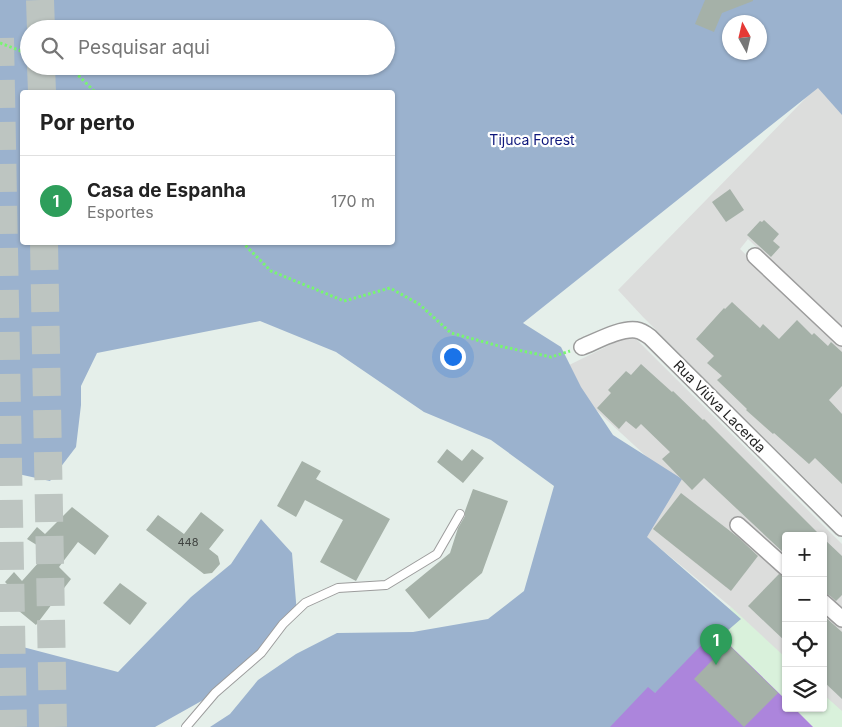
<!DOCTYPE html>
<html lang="pt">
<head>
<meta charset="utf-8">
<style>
	:root { --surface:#fff; --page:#f6f6f6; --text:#222; --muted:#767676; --line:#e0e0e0; --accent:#246d15 }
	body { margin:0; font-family:Inter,sans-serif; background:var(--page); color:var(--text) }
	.controls { position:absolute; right:15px; bottom:15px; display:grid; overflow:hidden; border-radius:5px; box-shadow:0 1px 4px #0004 }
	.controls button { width:45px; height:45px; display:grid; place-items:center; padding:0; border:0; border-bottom:1px solid var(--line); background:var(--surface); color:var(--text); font:25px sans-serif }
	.compass { position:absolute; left:722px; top:15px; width:45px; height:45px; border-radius:50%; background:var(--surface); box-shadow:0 1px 4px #0004; rotate:352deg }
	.you { position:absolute; left:452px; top:356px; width:18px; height:18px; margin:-12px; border:4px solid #fff; border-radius:50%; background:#1a73e8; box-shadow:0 0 0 8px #1a73e833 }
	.badge { display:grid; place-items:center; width:32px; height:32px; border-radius:50%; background:var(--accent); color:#fff; font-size:16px; font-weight:700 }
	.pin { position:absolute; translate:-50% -41px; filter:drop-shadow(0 1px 2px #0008) }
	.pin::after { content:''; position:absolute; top:26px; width:18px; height:15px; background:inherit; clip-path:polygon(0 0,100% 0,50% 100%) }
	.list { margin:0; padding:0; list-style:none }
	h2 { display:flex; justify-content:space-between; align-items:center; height:65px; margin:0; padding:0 20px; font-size:21px }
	h2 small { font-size:16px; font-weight:400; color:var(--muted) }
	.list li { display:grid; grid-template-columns:32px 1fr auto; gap:15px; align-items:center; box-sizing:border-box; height:90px; padding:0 20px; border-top:1px solid var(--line) }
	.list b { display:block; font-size:19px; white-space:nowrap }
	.list p { margin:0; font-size:16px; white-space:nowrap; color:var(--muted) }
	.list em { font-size:16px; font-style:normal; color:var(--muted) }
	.icon { flex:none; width:28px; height:28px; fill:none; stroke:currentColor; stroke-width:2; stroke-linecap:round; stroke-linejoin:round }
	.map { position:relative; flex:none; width:842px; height:727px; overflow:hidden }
	.search { position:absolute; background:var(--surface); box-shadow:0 1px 4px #0004; left:20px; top:20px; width:375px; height:55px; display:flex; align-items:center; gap:12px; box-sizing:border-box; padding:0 18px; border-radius:28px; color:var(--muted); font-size:19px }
	.panel { position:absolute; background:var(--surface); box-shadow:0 1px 4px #0004; left:20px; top:90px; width:375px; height:155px; border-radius:5px }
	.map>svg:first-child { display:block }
	.residential { fill:#dcdddc; fill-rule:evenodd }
	.military { fill:#d9f1db }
	.forest { fill:#9bb2ce; fill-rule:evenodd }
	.pitch { fill:#ac85dc }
	.building { fill:#a5b1a8 }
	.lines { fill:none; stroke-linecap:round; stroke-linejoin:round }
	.highway-tunnel { stroke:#bdc5c1; stroke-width:28; stroke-dasharray:28 14; stroke-linecap:butt }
	.lane-casing { stroke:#9c9c9c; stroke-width:10 }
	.street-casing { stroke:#9c9c9c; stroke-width:18 }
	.path { stroke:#78f670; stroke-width:3; stroke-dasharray:2.5 2.5; stroke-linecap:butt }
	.lane { stroke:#fff; stroke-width:8 }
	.street { stroke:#fff; stroke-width:15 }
	.labels { text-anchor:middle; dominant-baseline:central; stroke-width:4.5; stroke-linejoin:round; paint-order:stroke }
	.number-label { font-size:11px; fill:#404441 }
	.park-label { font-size:14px; fill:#0e177b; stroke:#fff }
	.street-label { font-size:14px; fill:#1f1f1f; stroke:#fff }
</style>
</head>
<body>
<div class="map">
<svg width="842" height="727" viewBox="0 0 842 727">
	<rect width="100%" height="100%" fill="#e5efea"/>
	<g class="residential">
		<path d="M842,61V328L748,239L740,249L842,347V515L643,317L618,290Z"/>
		<path d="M628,336H633L842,544V727H610L715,631L731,607L638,530L674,482L555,372ZM786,536H823V708H786Z"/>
	</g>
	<g class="military">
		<path d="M731,607L786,658V700L715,631Z"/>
		<path d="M823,694L842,711V727H813L794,708H823Z"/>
	</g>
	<g class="forest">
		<path d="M0,0H842V115L818,88L523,323L561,347L581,387L613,435L682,479L647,537L741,619L616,727H210L230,714L258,680L296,654L337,633L413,632L488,619L524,591L554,486L491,440L424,412L336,352L260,321L97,353L81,386V405L76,447L50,481L0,470ZM730,22H760V52H730ZM29,29H386V66H29ZM22,92H392V242H22Z"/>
		<path d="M261,519L292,553L297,614L205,699L155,727H0V641L118,672L191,597L231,564Z"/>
	</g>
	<path class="pitch" d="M715,631L786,700V708H794L813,727H610L648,687L655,693Z"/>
	<g class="building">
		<path d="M705,0H753V1L722,13L714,32L695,24Z"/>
		<path d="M730,189L744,210L726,222L712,202Z"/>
		<path d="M764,220L779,234L773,241L780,247L771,257L747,235L760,221L762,222Z"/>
		<path d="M732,302L760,328L763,324L779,339L797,320L812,335L814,333L828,346L831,342L842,352V386L829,400L842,414V484L815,458L809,464L774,433L773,434L746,410L747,409L717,380L722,376L707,363L714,356L696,339L724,308L725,309Z"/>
		<path d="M641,364L672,392L673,391L703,420L704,419L821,536H786V555L704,478L692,490L662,459L670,452L641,424L636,429L626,421L619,429L597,408L611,393L608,390L626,371L631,375Z"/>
		<path d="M447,449L462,461L472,449L484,458L463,483L437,462Z"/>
		<path d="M302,461L321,471L316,479L390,519L356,581L320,562L343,520L305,500L296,517L277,506Z"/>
		<path d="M473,489L508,501L482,573L429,619L405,590L450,553L458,528L465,516V511Z"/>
		<path d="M681,493L739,538L758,556L731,591L653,529Z"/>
		<path d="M72,507L109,536L95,555L78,542L59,567L71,579L36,625L8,602L16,593L5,582L14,572L22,581L48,552L27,539L37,527L45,534Z"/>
		<path d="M201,512L224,530L209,549L218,556L220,564L212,573L204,574L146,530L158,515L184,534Z"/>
		<path d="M823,538L842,556V595L836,601L829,595L823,593Z"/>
		<path d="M779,574L786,577V642L748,606Z"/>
		<path d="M120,583L147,603L130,625L103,603Z"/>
		<path d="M823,615L842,632V699L823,681Z"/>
		<path d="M728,644L778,693L744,727L694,679Z"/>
	</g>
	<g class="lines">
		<g class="highway-tunnel">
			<path d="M40,0L41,29"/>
			<path d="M0,38L13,727"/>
			<path d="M41,66L42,92"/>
			<path d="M44,242L53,727"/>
		</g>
		<g class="lane-casing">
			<path id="lane" d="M186,727L215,693L261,653L283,624L305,603L338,588L386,585L437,554L460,514"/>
		</g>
		<g class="street-casing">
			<g id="street">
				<path d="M755,256L842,338"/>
				<path d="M582,347C597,341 620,328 636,330C642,331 646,334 650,337L842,528"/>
				<path d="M738,525L786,568"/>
				<path d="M823,602L842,619"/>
			</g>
		</g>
		<g class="path">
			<path d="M0,43L29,54"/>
			<path d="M61,66L75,72L95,92"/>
			<path d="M242,242L271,271L344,301L390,288L419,304L451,333L499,346L551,357L570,351"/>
		</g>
		<use href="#lane" class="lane"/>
		<use href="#street" class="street"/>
	</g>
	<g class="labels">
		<g class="number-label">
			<text x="188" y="542">448</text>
		</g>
		<g class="park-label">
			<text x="532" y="139">Tijuca Forest</text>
		</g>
		<g class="street-label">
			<text transform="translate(720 406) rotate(45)">Rua Viúva Lacerda</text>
		</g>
	</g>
</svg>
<div class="controls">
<button>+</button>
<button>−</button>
<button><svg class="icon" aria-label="locate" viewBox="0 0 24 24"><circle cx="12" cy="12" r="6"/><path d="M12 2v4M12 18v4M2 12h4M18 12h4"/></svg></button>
<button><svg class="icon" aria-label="layers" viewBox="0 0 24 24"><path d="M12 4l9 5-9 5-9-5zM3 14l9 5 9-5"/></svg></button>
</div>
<svg class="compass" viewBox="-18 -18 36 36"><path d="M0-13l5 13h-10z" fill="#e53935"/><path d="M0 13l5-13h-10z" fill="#767676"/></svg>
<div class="you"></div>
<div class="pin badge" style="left:716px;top:665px;background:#2e9e5b">1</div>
<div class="search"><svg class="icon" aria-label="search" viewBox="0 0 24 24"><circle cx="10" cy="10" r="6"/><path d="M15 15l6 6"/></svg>Pesquisar aqui</div>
<section class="panel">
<h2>Por perto<small></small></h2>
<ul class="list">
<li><span class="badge" style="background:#2e9e5b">1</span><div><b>Casa de Espanha</b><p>Esportes</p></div><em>170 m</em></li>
</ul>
</section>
</div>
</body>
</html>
